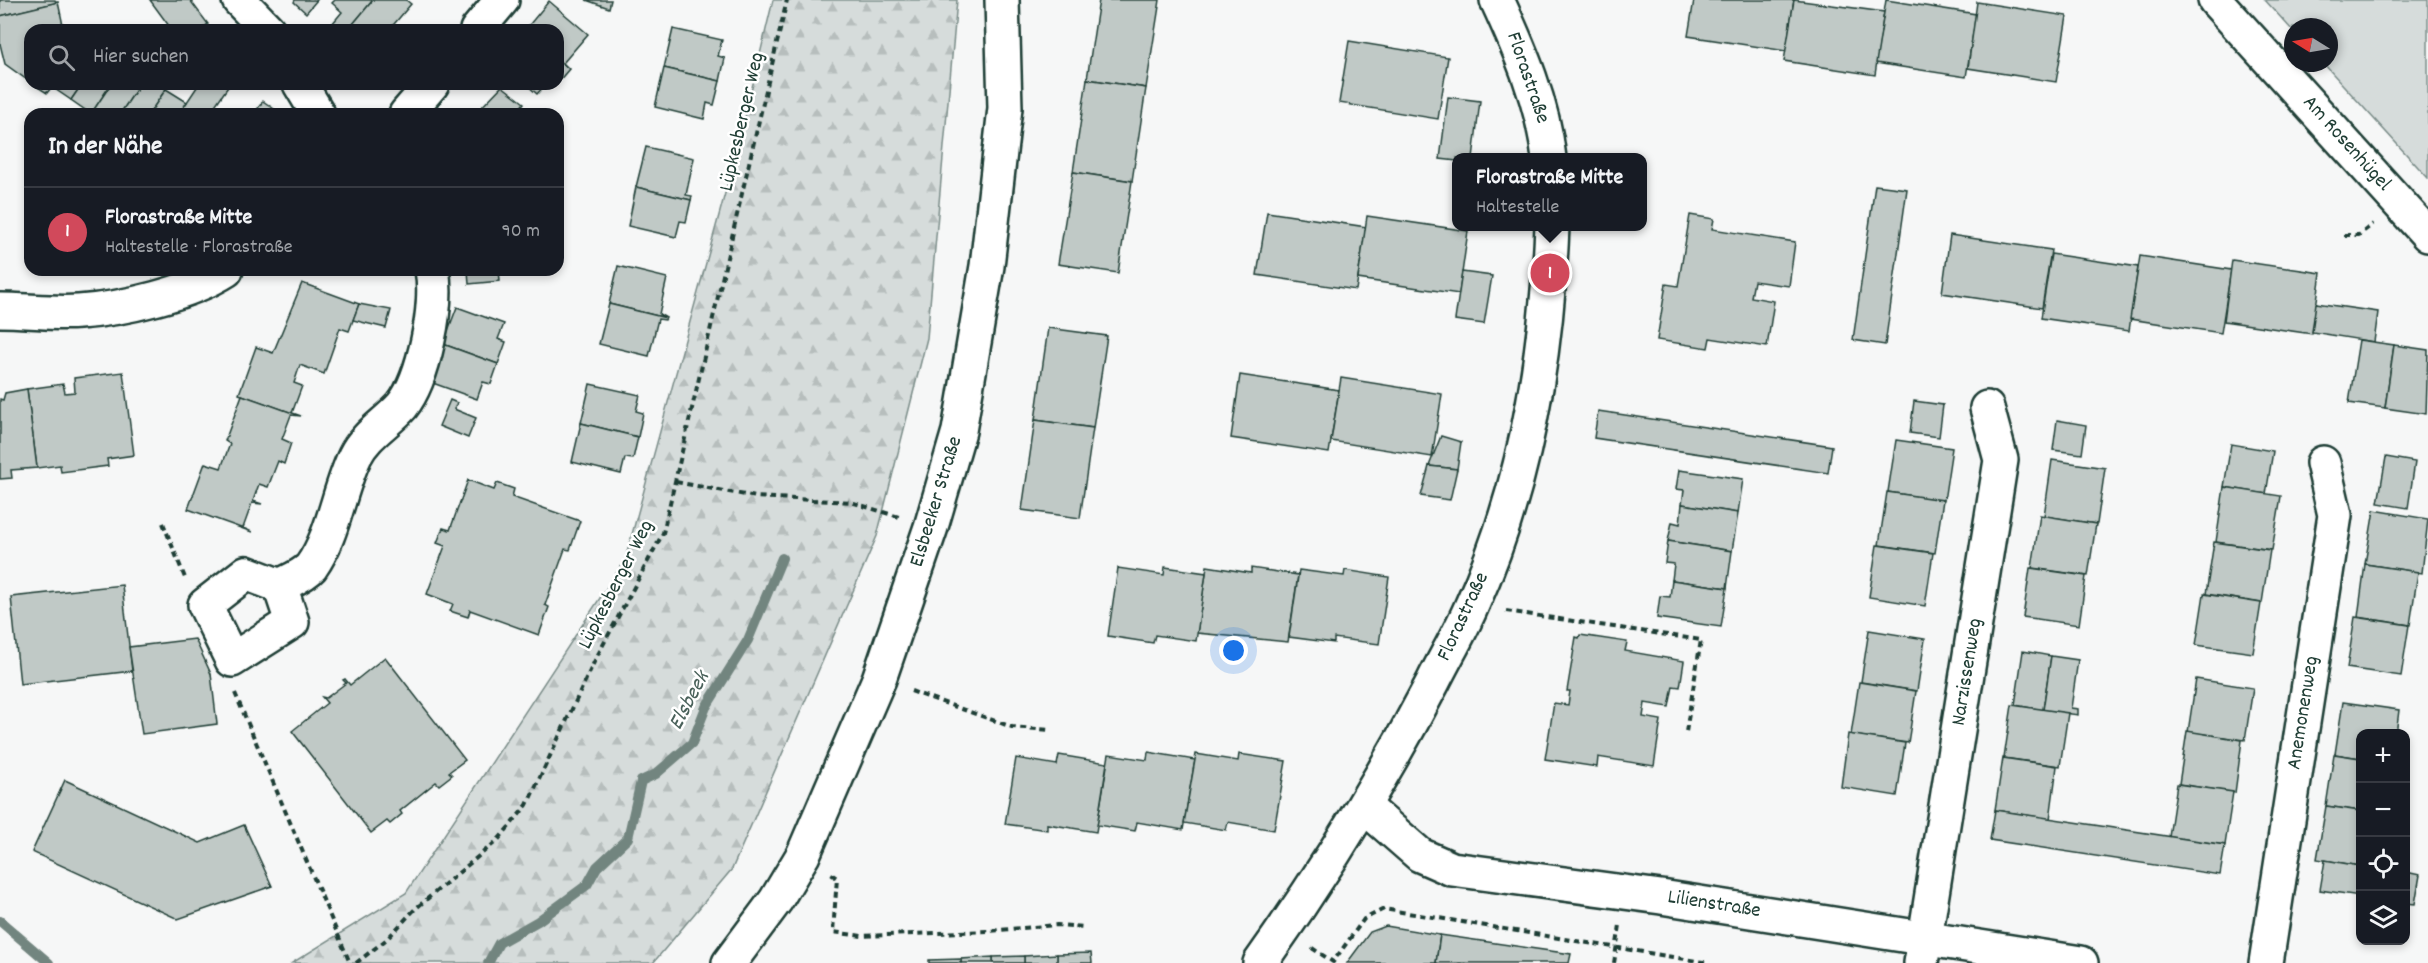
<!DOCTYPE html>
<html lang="de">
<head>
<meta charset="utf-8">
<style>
	:root { --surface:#171b24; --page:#20242c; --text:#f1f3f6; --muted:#9ea1a6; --line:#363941; --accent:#d1495b }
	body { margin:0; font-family:Dekko,sans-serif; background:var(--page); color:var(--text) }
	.controls { position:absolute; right:18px; bottom:18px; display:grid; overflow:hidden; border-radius:12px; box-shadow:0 3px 9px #0003 }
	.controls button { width:54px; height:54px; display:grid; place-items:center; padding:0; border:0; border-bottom:2px solid var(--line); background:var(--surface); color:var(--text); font:30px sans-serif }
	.compass { position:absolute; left:2284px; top:18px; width:54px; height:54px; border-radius:50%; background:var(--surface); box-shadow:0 3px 9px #0003; rotate:281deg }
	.you { position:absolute; left:1234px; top:651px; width:21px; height:21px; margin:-15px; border:4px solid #fff; border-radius:50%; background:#1a73e8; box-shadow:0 0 0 9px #1a73e833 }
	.badge { display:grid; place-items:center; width:39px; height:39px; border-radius:50%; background:var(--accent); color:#fff; font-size:20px; font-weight:700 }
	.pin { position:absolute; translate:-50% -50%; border:3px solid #fff; box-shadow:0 2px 6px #0006 }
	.popup { position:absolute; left:1452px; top:153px; width:195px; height:78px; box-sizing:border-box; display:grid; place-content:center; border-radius:12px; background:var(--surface); filter:drop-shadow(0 2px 4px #0005); font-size:20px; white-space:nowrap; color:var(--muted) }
	.popup b { font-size:22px; color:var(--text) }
	.popup::after { content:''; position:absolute; left:50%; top:100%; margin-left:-12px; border:12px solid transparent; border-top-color:var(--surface) }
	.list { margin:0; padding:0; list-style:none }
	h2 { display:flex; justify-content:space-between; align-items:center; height:78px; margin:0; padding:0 24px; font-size:26px }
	h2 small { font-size:20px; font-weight:400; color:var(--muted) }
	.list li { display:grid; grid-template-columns:39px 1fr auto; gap:18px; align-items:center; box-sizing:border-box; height:90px; padding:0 24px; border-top:2px solid var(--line) }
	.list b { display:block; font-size:22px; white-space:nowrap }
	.list p { margin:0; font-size:20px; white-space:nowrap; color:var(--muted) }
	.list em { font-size:20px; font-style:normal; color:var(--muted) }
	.icon { flex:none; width:33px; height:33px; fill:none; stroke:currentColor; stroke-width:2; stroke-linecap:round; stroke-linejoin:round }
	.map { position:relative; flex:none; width:2428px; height:963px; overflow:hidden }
	.search { position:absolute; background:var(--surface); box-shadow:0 3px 9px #0003; left:24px; top:24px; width:540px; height:66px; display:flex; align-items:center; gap:15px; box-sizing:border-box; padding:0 21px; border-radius:18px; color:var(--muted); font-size:22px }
	.panel { position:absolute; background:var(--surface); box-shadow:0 3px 9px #0003; left:24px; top:108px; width:540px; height:168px; border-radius:18px }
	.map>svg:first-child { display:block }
	.grass { fill:#d6dcdb; stroke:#7a8c88; stroke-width:1.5 }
	.forest { fill:url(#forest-firs); stroke:#7a8c88; stroke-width:1.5 }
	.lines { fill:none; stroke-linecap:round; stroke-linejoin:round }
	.stream { stroke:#72857f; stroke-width:10 }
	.building { fill:#c0c9c6; stroke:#1f3d34; stroke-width:1.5 }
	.minor-casing { stroke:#1f3d34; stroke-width:38 }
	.path { stroke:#1f3d34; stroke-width:4; stroke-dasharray:6 4.5; stroke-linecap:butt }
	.minor { stroke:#fff; stroke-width:33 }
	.labels { text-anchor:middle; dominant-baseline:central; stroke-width:5; stroke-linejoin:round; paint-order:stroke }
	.street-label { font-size:21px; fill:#1f3d34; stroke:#fff }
	.water-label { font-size:22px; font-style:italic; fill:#49615a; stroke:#fff }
</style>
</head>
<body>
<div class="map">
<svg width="2428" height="963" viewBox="0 0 2428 963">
	<defs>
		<pattern id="forest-firs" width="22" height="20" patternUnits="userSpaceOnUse" patternTransform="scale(1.5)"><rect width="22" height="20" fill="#d6dcdb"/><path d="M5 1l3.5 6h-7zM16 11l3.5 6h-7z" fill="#b7bebd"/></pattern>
	</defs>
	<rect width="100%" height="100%" fill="#f6f7f7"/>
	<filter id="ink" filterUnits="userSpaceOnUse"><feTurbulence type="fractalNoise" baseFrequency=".0167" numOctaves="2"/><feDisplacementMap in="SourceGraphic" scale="12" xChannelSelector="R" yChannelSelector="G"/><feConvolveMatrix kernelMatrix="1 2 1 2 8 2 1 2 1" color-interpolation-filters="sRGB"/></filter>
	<g filter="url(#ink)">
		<path class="grass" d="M2265,0H2428V178L2323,63H2329V27H2293V31Z"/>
		<path class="forest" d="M773,0H957L927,338L877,536L732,869L653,963H292L406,893L625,560L739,142Z"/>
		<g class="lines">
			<g class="stream">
				<path d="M0,921L49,963"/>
				<path d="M488,963L499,943L538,921L587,885L597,867L628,838L641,781L656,774L692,743L706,707L748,640L782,558"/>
			</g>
		</g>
		<g class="building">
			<path d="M0,0H55L56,3L0,16Z"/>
			<path d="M150,0H190L208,24L200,30H172Z"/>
			<path d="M295,0H317L306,13L294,2Z"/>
			<path d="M335,0H373L348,30H327L342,12L332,3Z"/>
			<path d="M373,0H406L411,4L389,30H348Z"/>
			<path d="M586,0H611L609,8Z"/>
			<path d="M1099,0H1160L1146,88L1087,79Z"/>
			<path d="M1694,0H1794L1786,51L1688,36Z"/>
			<path d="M1794,0L1884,12L1875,75L1784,61Z"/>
			<path d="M1886,0L1976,14L1966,77L1876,63Z"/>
			<path d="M549,1L588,34L563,63L569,69L558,60V30H525Z"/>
			<path d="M58,2L64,30H30V82L5,64L0,44V16Z"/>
			<path d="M1977,2L2067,16L2056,82L1968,68Z"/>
			<path d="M673,29L722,40L718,56L725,58L720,81L664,68Z"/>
			<path d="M1349,41L1448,57L1438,119L1339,103Z"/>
			<path d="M558,60L569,69L558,82Z"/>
			<path d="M664,68L720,81L714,105L707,103L704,119L655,107Z"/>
			<path d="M1087,79L1146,88L1132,181L1073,172Z"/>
			<path d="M33,84H54L47,93Z"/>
			<path d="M54,84H82L71,100L52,87Z"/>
			<path d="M82,84H111L91,114L71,100Z"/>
			<path d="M111,84H140L120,114H91Z"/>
			<path d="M140,84H160L166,89L149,114H120Z"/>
			<path d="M199,84H230L209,114H179Z"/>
			<path d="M526,84H546L537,94Z"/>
			<path d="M502,86L524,103L515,114H475Z"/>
			<path d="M166,89L187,102L179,114H149Z"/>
			<path d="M1448,97L1480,101L1473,158H1457V161L1440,159Z"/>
			<path d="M263,101L281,114H254Z"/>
			<path d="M646,147L694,158L686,195L692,196L691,200L636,187Z"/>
			<path d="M1073,172L1132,181L1118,273L1058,264Z"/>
			<path d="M1875,185L1907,189L1885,345L1853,340Z"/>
			<path d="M636,187L691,200L686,222L680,221L676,237L628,226Z"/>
			<path d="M1267,212L1366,227L1356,290L1257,275Z"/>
			<path d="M1690,215L1714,219L1712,229L1795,242L1789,286L1754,281L1751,297L1774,301L1767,347L1710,338L1708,348L1657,340L1666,284L1678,286Z"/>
			<path d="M1367,216L1468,231L1459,294L1358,279Z"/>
			<path d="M1950,235L2051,250L2042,308L1942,293Z"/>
			<path d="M2051,254L2138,267L2129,331L2041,318Z"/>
			<path d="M2140,256L2231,270L2221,333L2130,319Z"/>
			<path d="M2232,260L2321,273L2312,334L2224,321Z"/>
			<path d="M618,266L667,278L659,314L666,318L609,304Z"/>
			<path d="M468,270H499L500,281L469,284Z"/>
			<path d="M1462,272L1492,276L1484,324L1455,320Z"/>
			<path d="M302,283L359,304L349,331L340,328L324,374L300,365L294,383L302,386L292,413L239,394L256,347L273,353Z"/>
			<path d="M2316,303L2378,312L2374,342L2312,332Z"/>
			<path d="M359,304L391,310L386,328L353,320Z"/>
			<path d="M609,304L666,318L665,320L658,319L649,356L599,344Z"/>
			<path d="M457,307L504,324L498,339L506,342L498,364L443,344Z"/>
			<path d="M1048,328L1107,336L1093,428L1035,420Z"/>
			<path d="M2359,340L2394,345L2385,408L2349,403Z"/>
			<path d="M443,344L498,364L491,384L483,382L477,399L430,382Z"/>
			<path d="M2394,345L2428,350L2426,414L2385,408Z"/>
			<path d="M123,372L134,455L107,459L108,466L61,472L60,465L37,468L27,389L63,384L65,393L75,392L74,378Z"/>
			<path d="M1240,375L1339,390L1329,453L1231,438Z"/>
			<path d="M1341,378L1442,394L1432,457L1331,441Z"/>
			<path d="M590,384L640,395L636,411L643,413L638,437L581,423Z"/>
			<path d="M27,389L37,468L11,470L12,478L0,479V399L3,400L5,393Z"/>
			<path d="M242,395L301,416L291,415L282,439L291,443L284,464L278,461L268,487L259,484L253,501L262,504L252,503L243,528L252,532L188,509L205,463L221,468L230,444L225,441Z"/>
			<path d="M450,400L457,403L454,409L476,418L468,438L439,426Z"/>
			<path d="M1914,401L1943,405L1939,437L1910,433Z"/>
			<path d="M1598,411L1832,446L1828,473L1594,438Z"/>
			<path d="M1035,420L1093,428L1080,518L1022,510Z"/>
			<path d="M2057,420L2086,425L2082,454L2053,450Z"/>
			<path d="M581,423L638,437L633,459L625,458L621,474L572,462Z"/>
			<path d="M1441,436L1461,442L1457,469L1429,466Z"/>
			<path d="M1896,440L1952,448L1944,501L1888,492Z"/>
			<path d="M2231,444L2273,451L2266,494L2224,487Z"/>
			<path d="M2386,457L2415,462L2408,508L2378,503Z"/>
			<path d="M2052,460L2105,468L2097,524L2044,516Z"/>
			<path d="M1429,466L1457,469L1450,500L1421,496Z"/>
			<path d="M1679,470L1743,479L1738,513L1682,504L1684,490L1676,489Z"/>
			<path d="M468,480L494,490L497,483L514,489L512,497L580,521L570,550L565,549L545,605L549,607L539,635L470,610L468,617L450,611L453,604L427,594L445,546L437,543L443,528L450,530Z"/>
			<path d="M2224,487L2281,496L2272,550L2216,542Z"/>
			<path d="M1887,492L1943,500L1935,553L1879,545Z"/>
			<path d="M1682,504L1738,513L1732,551L1668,541L1672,522L1680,524Z"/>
			<path d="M2374,510L2428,519L2422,573L2365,564Z"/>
			<path d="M2040,515L2096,524L2088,576L2032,568Z"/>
			<path d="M1668,541L1732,551L1727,588L1672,580L1674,564L1665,563Z"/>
			<path d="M2214,542L2270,550L2262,603L2206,594Z"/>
			<path d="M1877,545L1933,553L1925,606L1869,597Z"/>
			<path d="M2365,564L2418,572L2410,625L2358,617Z"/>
			<path d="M1207,566L1251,573V568L1298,575L1288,642L1197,633Z"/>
			<path d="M1165,567L1206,573L1196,641L1155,635L1153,643L1108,636L1118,568L1164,575Z"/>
			<path d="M2030,568L2086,576L2079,625L2023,617Z"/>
			<path d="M1299,570L1344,576L1345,570L1389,577L1379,644L1334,638V643L1289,637Z"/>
			<path d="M1672,580L1727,588L1721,627L1657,618L1660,596L1670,597Z"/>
			<path d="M122,585L132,671L20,684L11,597Z"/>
			<path d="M2204,594L2261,603L2253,653L2196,645Z"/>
			<path d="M2355,617L2409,625L2401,676L2347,668Z"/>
			<path d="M1869,630L1925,639L1917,691L1861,682Z"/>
			<path d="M1580,635L1627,642L1625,651L1684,661L1680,687L1673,686L1669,707L1645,703L1643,717L1661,720L1654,766L1598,757L1597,767L1545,759L1554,703L1568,705L1570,691H1567L1576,637L1579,638Z"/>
			<path d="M195,639L211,674L217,724L142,734L129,647Z"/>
			<path d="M2023,651L2051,656L2043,710L2015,705Z"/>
			<path d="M2051,656L2078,660L2071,708L2078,709V715L2043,710Z"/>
			<path d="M385,657L465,760L449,772L452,775L439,785L436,782L400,811L402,814L390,824L387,821L371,833L292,731L327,703L322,697L326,698L346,683L343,680L345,679L350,685Z"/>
			<path d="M2196,679L2253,688L2245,740L2188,732Z"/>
			<path d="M1859,682L1916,691L1908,743L1851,735Z"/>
			<path d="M2343,702L2399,710L2396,734H2360V758L2335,754Z"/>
			<path d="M2012,705L2068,713L2060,766L2004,758Z"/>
			<path d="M2187,731L2242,740L2235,793L2179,784Z"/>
			<path d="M1848,734L1905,743L1897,796L1841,787Z"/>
			<path d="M1148,752L1195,760L1183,830L1137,822L1135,831L1097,825L1109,754L1147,760Z"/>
			<path d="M1196,754L1238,761L1239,754L1286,761L1274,830L1228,822L1226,830L1184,823Z"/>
			<path d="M2334,754L2360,758V811L2326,806Z"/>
			<path d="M1059,755L1107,763L1096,832L1047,824V830L1005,824L1016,758L1057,765Z"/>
			<path d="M2003,758L2057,766L2050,819L1995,810Z"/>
			<path d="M65,780L200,843L244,825L272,886L178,919L32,852Z"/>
			<path d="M2177,784L2233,792L2225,845L2169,837Z"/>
			<path d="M2326,806L2360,811V866L2317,859Z"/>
			<path d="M1995,810L2225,845L2220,875L1990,840Z"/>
			<path d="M2325,860L2360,866V896L2320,890Z"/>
			<path d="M2406,872L2420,875L2415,904L2406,903Z"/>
			<path d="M1386,926L1440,935L1436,963H1347L1370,932Z"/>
			<path d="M1440,935L1571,954L1569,963H1436Z"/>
			<path d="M1091,953L1092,963H1057V954Z"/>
			<path d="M1057,954V963H1024V956Z"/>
			<path d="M1024,956V963H993V957Z"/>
			<path d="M993,957V963H961V959Z"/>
			<path d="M961,959V963H929V960Z"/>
		</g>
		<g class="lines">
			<g class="minor-casing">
				<g id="minor">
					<path d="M239,0L268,30"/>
					<path d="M1497,0C1520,50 1543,103 1549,158"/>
					<path d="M2215,0L2428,235"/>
					<path d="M477,30L502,0"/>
					<path d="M300,84L318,114"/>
					<path d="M406,114L432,84"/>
					<path d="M0,310C26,310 53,314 79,312C123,309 190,293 226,270"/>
					<path d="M246,573L280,586L292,622L232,660L205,605Z"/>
					<path d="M280,586C289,581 304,575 311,567C334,535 338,491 355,456C365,435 387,423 402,406C424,379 439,304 432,270"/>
					<path d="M1365,807L1420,855L1452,869L1661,897L2081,963"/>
					<path d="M729,963L776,900L803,855L879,679L931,527L959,431L987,266L1005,108L1002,0"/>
					<path d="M1260,963C1324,873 1382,780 1433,682C1446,656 1461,631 1472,605C1525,489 1547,353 1552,226"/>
					<path d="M1921,963L2001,460L1987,408"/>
					<path d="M2266,963L2335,515L2323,463"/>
				</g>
			</g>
			<g class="path">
				<path d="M2344,235H2359L2373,224"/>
				<path d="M676,482L756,497L851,502L899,517"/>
				<path d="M163,523L185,578"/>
				<path d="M1506,611L1701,640L1686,732"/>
				<path d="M911,691L1012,727L1050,730"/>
				<path d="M235,693L350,963"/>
				<path d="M831,874L837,878L833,932L862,936L988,931L1057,925L1085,927"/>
				<path d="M1312,948L1333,962L1364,919L1384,909L1709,963"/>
				<path d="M356,963L387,939L415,909L498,840L527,805L595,660L663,533L787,0"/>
				<path d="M1614,963L1620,925"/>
			</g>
			<use href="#minor" class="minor"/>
		</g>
	</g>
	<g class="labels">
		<g class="street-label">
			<text transform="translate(1527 78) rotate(71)">Florastraße</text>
			<text transform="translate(743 122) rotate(-77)">Lüpkesberger Weg</text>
			<text transform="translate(2346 144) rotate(48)">Am Rosenhügel</text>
			<text transform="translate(937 502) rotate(-73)">Elsbeeker Straße</text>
			<text transform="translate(617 585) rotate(-63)">Lüpkesberger Weg</text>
			<text transform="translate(1464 617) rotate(-65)">Florastraße</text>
			<text transform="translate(1968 672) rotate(-81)">Narzissenweg</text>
			<text transform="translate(2304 713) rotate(-81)">Anemonenweg</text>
			<text transform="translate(1714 905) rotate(9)">Lilienstraße</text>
		</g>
		<g class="water-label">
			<text transform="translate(690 701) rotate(-62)">Elsbeek</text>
		</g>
	</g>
</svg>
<div class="controls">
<button>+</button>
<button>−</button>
<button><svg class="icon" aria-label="locate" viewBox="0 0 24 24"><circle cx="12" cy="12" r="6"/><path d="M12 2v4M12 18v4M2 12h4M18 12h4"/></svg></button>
<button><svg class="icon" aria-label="layers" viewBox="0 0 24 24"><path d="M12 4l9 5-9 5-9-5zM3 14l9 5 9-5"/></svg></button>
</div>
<svg class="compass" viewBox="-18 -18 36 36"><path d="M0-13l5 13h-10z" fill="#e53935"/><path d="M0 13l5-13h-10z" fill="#9ea1a6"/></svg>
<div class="you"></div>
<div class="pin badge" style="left:1550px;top:273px">1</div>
<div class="popup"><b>Florastraße Mitte</b>Haltestelle</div>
<div class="search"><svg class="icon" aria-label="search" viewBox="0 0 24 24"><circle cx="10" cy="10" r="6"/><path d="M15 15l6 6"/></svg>Hier suchen</div>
<section class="panel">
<h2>In der Nähe<small></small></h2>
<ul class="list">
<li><span class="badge">1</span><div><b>Florastraße Mitte</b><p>Haltestelle · Florastraße</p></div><em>90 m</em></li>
</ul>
</section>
</div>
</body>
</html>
